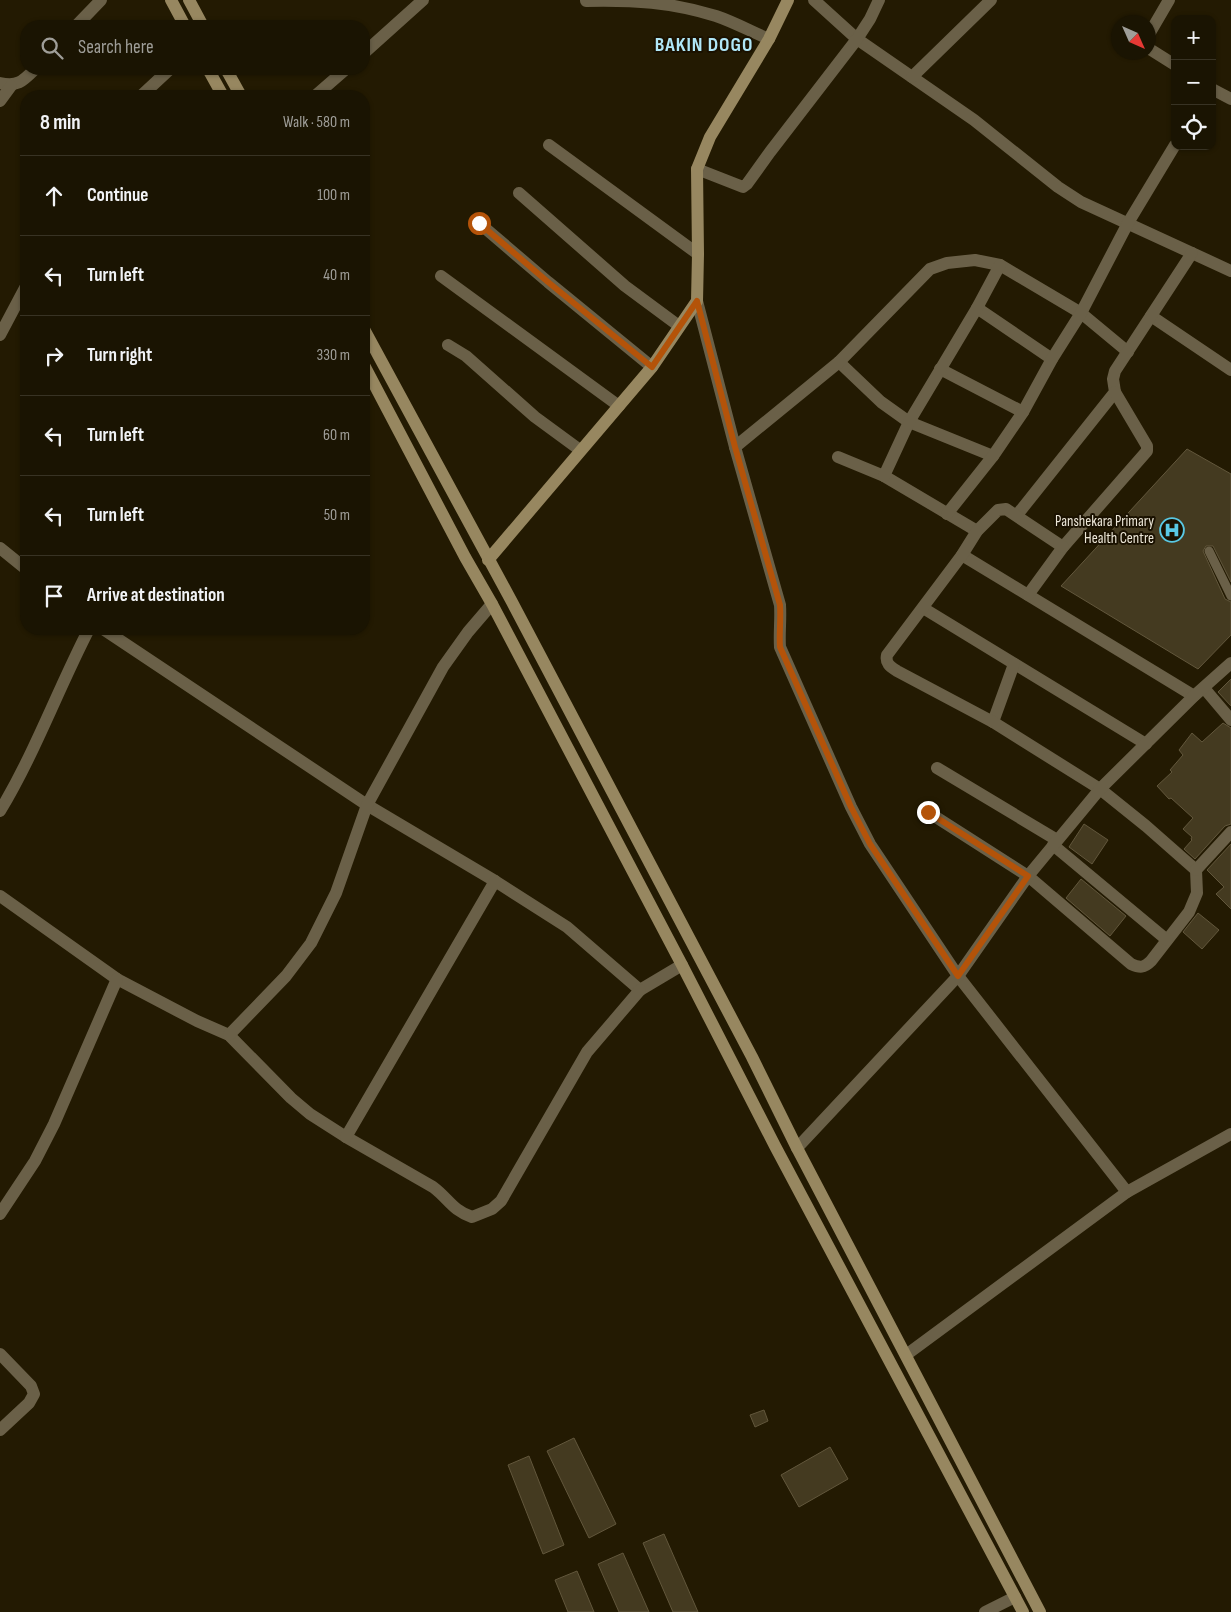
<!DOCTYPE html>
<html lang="en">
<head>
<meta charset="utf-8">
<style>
	:root { --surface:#1a1402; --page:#272111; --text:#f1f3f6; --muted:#9f9e99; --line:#383324 }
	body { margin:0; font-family:"Sofia Sans Condensed",sans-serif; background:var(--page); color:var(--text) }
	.controls { position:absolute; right:15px; top:15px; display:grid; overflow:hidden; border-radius:10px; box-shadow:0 1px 4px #0004 }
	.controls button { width:45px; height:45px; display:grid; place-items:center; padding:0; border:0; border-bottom:1px solid var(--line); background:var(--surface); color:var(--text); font:25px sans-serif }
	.compass { position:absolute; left:1111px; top:15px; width:45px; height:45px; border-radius:50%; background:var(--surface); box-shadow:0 1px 4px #0004; rotate:135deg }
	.stop { position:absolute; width:15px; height:15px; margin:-11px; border:4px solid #b45309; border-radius:50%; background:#fff }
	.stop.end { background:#b45309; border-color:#fff; box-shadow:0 1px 5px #0008 }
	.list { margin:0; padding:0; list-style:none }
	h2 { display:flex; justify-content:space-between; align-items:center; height:65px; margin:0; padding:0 20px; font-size:21px }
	h2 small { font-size:16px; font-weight:400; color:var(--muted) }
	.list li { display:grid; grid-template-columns:32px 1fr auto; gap:15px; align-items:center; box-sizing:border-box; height:80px; padding:0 20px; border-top:1px solid var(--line) }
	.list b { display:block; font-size:19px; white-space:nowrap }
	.list em { font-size:16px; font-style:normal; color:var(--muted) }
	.icon { flex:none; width:28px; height:28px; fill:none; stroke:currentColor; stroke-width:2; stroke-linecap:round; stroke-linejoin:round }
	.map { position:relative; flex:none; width:1231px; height:1612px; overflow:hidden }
	.search { position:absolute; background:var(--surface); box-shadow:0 1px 4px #0004; left:20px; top:20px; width:350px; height:55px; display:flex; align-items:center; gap:12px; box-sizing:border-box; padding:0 18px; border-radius:20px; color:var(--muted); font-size:19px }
	.panel { position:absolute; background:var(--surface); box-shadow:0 1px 4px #0004; left:20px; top:90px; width:350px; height:545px; border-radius:20px }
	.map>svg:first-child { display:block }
	.building { fill:#443a20; stroke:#62573c }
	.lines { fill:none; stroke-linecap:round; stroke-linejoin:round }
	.lane { stroke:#6a6048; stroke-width:9 }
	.street { stroke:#6a6048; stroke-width:12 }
	.secondary { stroke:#978760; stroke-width:12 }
	.route { stroke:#b45309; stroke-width:6 }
	.labels { text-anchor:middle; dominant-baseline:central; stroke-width:4; stroke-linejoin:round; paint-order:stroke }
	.poi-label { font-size:15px; fill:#ede7d8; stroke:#1a1100; text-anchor:end }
	.district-label { font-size:20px; font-weight:bold; letter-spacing:1px; fill:#b0e7f7; stroke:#1a1100 }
</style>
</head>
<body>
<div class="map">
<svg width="1231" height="1612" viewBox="0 0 1231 1612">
	<rect width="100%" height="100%" fill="#231a02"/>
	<g class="building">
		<path d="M1187,449L1231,474V582L1213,546H1206L1203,551L1225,599L1231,602V635L1198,669L1061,586Z"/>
		<path d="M1231,679V706L1218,692Z"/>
		<path d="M1223,723L1231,728V824L1225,826L1195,859L1184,849L1192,840L1191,839L1192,837L1183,829L1193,818L1171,798L1169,799L1157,786L1172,772L1170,770L1183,755L1179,750L1192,733L1202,742Z"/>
		<path d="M1084,824L1108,840L1092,864L1069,847Z"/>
		<path d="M1231,844V909L1216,894L1224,887L1207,870Z"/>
		<path d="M1081,879L1126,916L1110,936L1066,898Z"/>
		<path d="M1198,913L1219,930L1202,949L1183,932Z"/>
		<path d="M764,1410L768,1421L755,1427L750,1415Z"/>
		<path d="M574,1438L616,1524L589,1538L547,1451Z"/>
		<path d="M830,1447L848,1479L799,1507L781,1475Z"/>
		<path d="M529,1456L564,1545L543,1554L508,1465Z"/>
		<path d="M664,1534L698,1612H673L643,1543Z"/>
		<path d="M623,1553L649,1612H619L598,1564Z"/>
		<path d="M577,1571L594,1612H568L555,1580Z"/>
	</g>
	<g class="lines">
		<path class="lane" d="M1209,551L1231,596"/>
		<g class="street">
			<path d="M814,0L857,39L974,120L1058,187L1081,202L1231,271"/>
			<path d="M586,1C634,0 670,2 716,16C734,22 752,32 769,39"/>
			<path d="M76,26L101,0"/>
			<path d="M1148,36L1169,0"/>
			<path d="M1148,48L1175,65"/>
			<path d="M364,53L423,0"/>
			<path d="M912,77L991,0"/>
			<path d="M0,83C18,87 23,81 35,69"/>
			<path d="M1212,89L1231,99"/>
			<path d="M141,96L170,69"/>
			<path d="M315,96L346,69"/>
			<path d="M0,101L11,86"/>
			<path d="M549,145L698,254"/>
			<path d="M697,169L743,187L747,184L770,152L857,39L870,19L879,0"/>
			<path d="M519,193L625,286L679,326"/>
			<path d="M479,223L548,282L652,367"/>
			<path d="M441,276L619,406"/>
			<path d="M697,301L735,447L780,605C781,619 779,633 780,647L851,807L870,844L958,976L1127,1192"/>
			<path d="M977,308L1052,359"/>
			<path d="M1151,316L1231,370"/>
			<path d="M0,335L26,286"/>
			<path d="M448,345L466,356L535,417L580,450"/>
			<path d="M839,362L881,402L909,422L993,456"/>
			<path d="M940,369L1023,412"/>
			<path d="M735,447L839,362L930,269L947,263L975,260L1000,265L1081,313L1128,352"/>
			<path d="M838,457L884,476L977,531"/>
			<path d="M884,476L909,422L977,308L1000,265"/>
			<path d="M947,514L993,456L1023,412L1052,359L1081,313L1128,223L1175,145"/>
			<path d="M1017,515L1115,392L1113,379L1115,371L1192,253"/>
			<path d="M0,548L26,569"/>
			<path d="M962,555L1194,696"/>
			<path d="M1028,595L1063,547L1147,451V446L1115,392"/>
			<path d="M923,608L1146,744"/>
			<path d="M103,629L367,805L495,881L567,927L640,990L682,965"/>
			<path d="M1204,688L1231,720"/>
			<path d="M993,722L1014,664"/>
			<path d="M937,768L1057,840"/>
			<path d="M0,811C35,753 58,689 89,629"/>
			<path d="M928,812L1028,876L1131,964C1140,968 1144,968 1151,961L1189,912L1197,893L1196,870L1146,826L1100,789L993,722L897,671C891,667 885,664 887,655L962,555L977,531L998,510L1006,509L1063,547"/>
			<path d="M1053,845L1167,940"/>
			<path d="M1196,870L1231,832"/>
			<path d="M0,896L117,979L197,1021L229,1035L291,1098L310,1114L346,1137L433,1187C449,1199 452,1210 472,1217L492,1209L501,1201L587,1052L640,990"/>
			<path d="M229,1035L286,976L311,943L336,893L367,805L443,667L468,632L492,604"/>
			<path d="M346,1137L495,881"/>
			<path d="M797,1148L958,976L1028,876L1100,789L1194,696L1231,663"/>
			<path d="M0,1214L35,1161L54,1124L117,979"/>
			<path d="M0,1354L31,1386L34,1394L29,1403L0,1430"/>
			<path d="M906,1355L1127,1192L1231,1134"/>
			<path d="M985,1612L1015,1597"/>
		</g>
		<g class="secondary">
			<path d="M171,0L185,26"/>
			<path d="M189,0L203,26"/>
			<path d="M208,69L223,96"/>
			<path d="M226,69L241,96"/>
			<path d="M364,329L512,602L752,1057L797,1148L1040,1612"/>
			<path d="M364,365L465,557L492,604L682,965L775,1146L1023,1612"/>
			<path d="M488,560L652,367L697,301L698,254L697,169L710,137L769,39L788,0"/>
		</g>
	</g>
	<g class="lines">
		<path class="route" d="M479,223L548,282L652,367L697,301L735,447L780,605C781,619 779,633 780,647L851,807L870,844L958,976L1028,876L928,812"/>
	</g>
	<defs>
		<g id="hospital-ring" transform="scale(1.25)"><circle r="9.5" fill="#1a1100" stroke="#59c8e4" stroke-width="1.5"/><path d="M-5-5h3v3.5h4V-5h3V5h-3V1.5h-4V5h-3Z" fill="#59c8e4"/></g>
	</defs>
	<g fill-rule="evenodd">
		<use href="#hospital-ring" x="1172" y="530"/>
	</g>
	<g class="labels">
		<g class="poi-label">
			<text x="1154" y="521">Panshekara Primary<tspan x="1154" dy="17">Health Centre</tspan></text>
		</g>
		<g class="district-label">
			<text x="704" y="45">BAKIN DOGO</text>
		</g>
	</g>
</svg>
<div class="controls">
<button>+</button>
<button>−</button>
<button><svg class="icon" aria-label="locate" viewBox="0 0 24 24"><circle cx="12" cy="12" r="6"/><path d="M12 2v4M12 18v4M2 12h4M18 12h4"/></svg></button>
</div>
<svg class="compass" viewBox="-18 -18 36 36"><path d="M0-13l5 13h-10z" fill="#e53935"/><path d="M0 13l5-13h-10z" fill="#9f9e99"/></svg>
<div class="stop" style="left:479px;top:223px"></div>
<div class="stop end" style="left:928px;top:812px"></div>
<div class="search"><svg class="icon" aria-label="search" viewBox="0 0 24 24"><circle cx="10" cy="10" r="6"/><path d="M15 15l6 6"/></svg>Search here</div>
<section class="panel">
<h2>8 min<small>Walk · 580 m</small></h2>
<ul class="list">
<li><svg class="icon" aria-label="ahead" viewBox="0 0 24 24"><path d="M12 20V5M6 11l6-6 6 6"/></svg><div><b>Continue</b></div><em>100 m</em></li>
<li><svg class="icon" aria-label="left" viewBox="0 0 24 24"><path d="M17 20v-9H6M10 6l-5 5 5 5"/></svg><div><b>Turn left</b></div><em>40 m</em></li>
<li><svg class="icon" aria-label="right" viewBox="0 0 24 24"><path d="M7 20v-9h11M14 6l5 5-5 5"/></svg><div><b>Turn right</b></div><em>330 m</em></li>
<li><svg class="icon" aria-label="left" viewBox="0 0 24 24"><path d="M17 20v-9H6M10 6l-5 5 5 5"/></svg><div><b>Turn left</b></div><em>60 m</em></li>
<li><svg class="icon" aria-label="left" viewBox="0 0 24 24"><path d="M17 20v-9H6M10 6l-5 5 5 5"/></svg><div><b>Turn left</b></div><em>50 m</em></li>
<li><svg class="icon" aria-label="arrive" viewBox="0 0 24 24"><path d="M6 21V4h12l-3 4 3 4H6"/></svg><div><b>Arrive at destination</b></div></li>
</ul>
</section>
</div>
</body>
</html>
